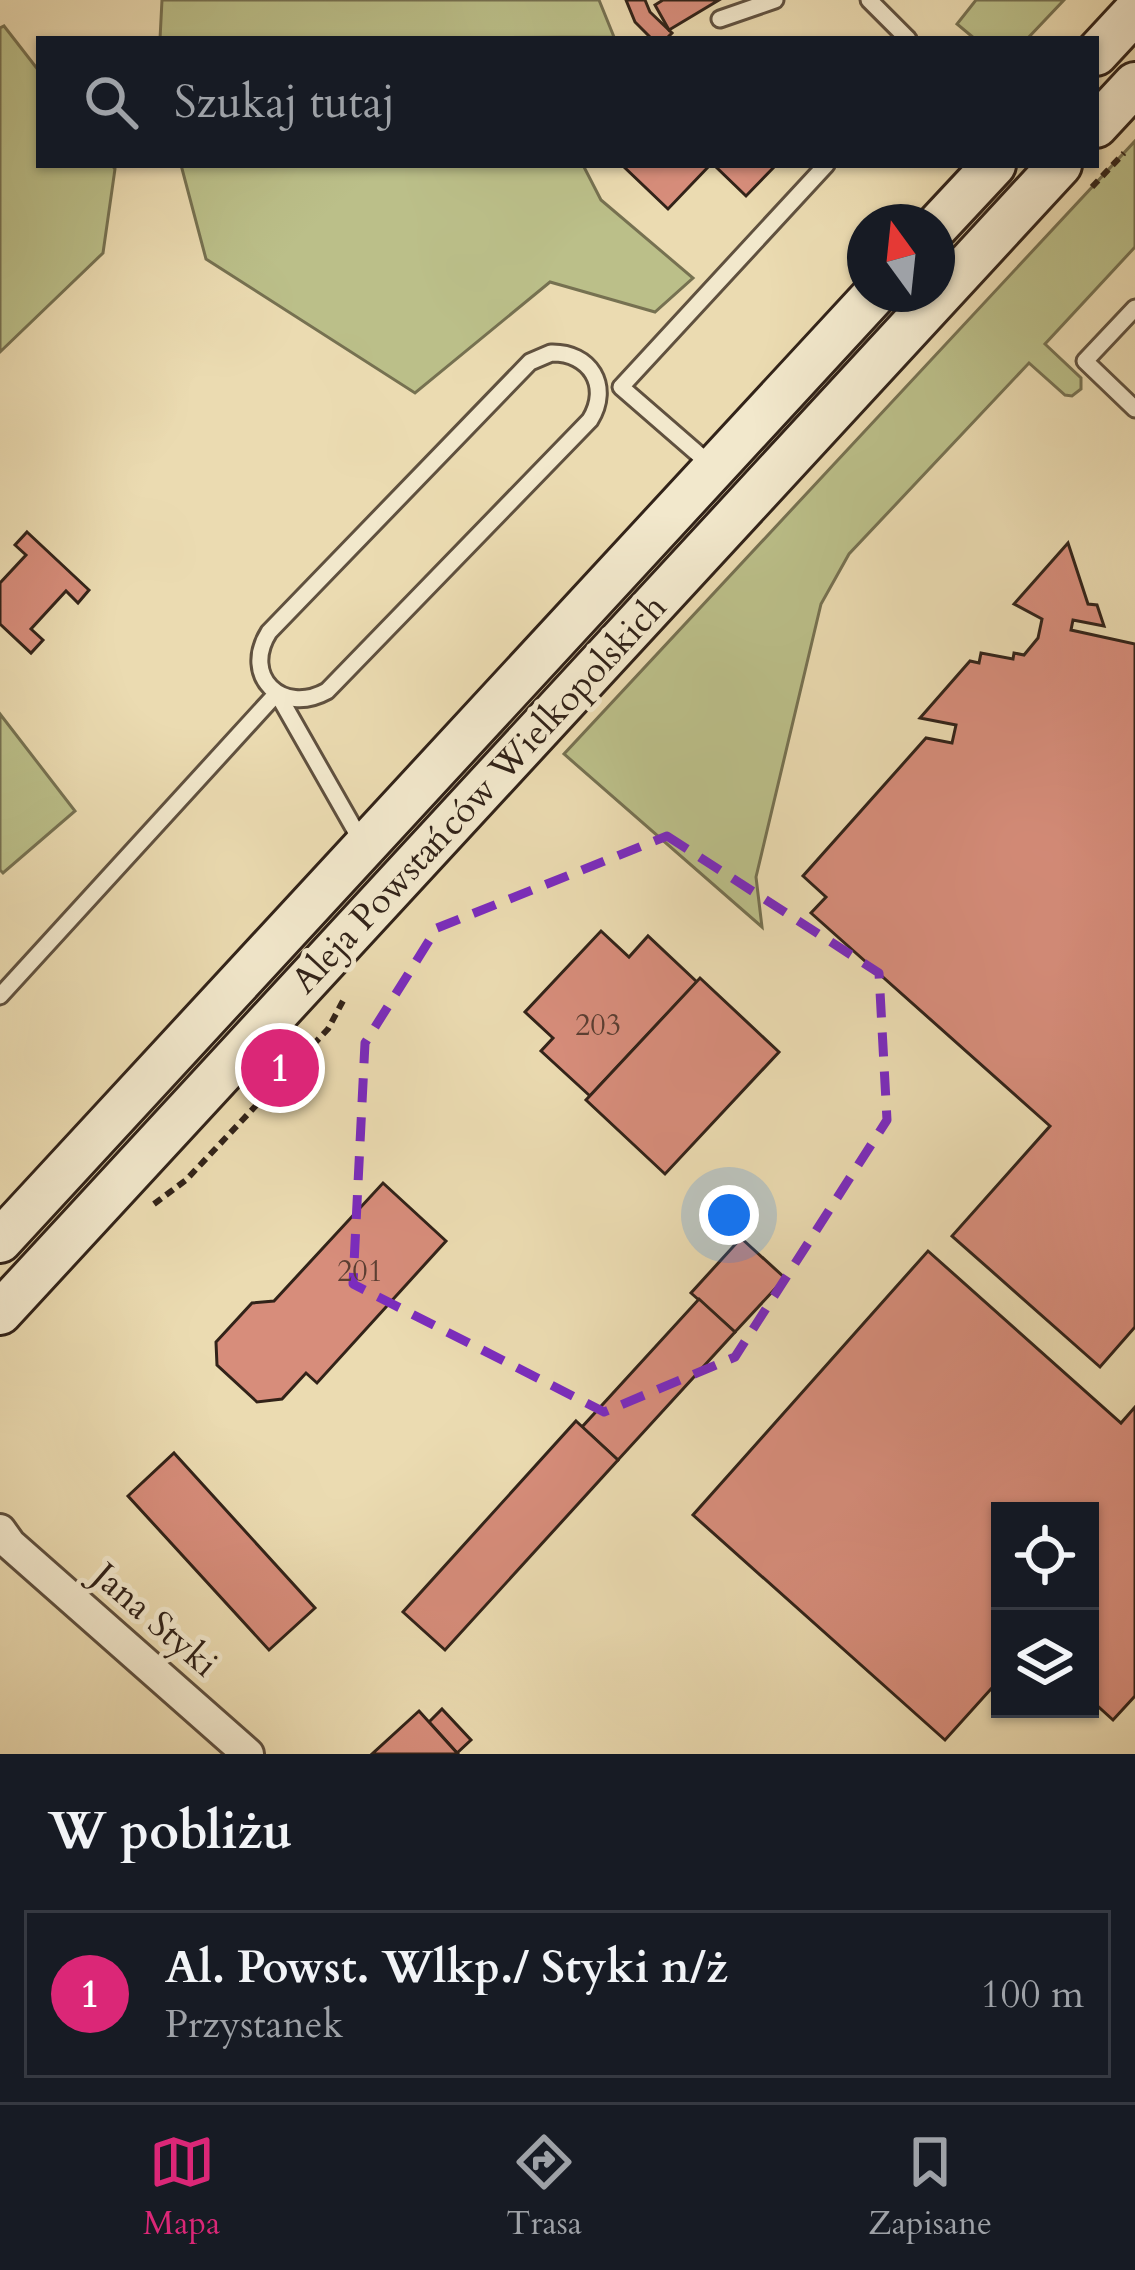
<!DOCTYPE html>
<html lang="pl">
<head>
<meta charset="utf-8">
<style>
	:root { --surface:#171b24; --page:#242831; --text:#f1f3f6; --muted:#9ea1a6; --line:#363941; --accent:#db2777 }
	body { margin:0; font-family:Cardo,serif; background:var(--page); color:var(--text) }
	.controls { position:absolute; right:36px; bottom:36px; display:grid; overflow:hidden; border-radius:0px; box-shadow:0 3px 9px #0004 }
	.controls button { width:108px; height:108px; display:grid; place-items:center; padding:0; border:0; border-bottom:3px solid var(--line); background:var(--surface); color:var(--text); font:60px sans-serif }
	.compass { position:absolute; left:847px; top:204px; width:108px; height:108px; border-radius:50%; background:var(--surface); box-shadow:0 3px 9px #0004; rotate:345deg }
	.you { position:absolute; left:729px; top:1215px; width:42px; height:42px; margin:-30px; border:9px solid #fff; border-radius:50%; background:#1a73e8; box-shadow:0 0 0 18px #1a73e833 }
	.badge { display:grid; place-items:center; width:78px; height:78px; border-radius:50%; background:var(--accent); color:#fff; font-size:39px; font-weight:700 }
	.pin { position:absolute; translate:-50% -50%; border:6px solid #fff; box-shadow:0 3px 12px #0006 }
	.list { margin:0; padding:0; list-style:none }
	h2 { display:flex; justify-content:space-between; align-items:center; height:156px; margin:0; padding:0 48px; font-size:51px }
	h2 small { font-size:39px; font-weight:400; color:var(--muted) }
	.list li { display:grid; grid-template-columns:78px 1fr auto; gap:36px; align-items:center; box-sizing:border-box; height:168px; margin:0 24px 24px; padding:0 24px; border:3px solid var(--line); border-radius:0px }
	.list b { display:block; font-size:45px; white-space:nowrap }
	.list p { margin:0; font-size:39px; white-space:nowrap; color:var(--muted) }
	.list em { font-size:39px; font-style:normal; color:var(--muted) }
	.icon { flex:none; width:66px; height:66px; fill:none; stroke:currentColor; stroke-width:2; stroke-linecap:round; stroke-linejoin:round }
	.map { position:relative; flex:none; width:1135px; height:1754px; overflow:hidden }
	.search { position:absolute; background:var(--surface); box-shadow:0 3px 9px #0004; left:36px; right:36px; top:36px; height:132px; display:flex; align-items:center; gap:30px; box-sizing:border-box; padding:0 42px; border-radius:0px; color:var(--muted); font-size:45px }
	.sheet { height:348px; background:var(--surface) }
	nav { display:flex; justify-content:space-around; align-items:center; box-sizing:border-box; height:168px; border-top:3px solid var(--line); background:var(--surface); font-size:33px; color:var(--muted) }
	nav a { display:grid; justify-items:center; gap:6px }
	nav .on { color:var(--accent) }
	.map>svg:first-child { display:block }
	.green { fill:#bbbf89; stroke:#767151; stroke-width:3 }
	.building { fill:#d78d7b; stroke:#322319; stroke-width:3 }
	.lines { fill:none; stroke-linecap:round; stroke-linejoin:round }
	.service-casing { stroke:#60513f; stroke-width:21 }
	.minor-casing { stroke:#60513f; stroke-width:36 }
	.secondary-casing { stroke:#322319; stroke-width:48 }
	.path { stroke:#322319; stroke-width:6; stroke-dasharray:9 6; stroke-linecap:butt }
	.service { stroke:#f2e8cc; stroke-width:15 }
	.minor { stroke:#f2e8cc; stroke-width:30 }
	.secondary { stroke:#f2e8cc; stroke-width:42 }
	.marked { fill:none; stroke:#7b2cbf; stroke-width:9; stroke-dasharray:24 15; stroke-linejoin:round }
	.labels { text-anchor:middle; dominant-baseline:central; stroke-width:10; stroke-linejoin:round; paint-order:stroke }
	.number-label { font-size:30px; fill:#5b3e32 }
	.street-label { font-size:36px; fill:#322319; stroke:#f2e8cc }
</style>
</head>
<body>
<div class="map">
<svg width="1135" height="1754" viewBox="0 0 1135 1754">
	<rect width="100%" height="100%" fill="#ebdbb1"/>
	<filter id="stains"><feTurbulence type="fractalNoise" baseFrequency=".00167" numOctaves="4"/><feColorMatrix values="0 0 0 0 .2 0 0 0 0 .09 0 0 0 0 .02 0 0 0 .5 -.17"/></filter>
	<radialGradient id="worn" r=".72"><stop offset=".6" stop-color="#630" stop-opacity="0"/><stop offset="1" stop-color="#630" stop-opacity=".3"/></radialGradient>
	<g class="green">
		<path d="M162,0H599L614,37L160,39Z"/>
		<path d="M976,0H1064L1027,39H975L957,24Z"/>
		<path d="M4,26L39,71V165H112L115,169L103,253L0,352V28Z"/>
		<path d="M1135,141V247L1045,344L1081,378V389L1072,396L1065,395L1029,363L849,554L821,604L756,877L762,927L564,754Z"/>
		<path d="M181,165H583L601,200L693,278L655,312L550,282L415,393L206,259Z"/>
		<path d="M0,714L75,811L3,873L0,870Z"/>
	</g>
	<g class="building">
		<path d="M626,0H645L650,12L672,33L666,39H652L635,22Z"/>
		<path d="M663,0H719L669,30L655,5Z"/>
		<path d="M622,165H710L668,209Z"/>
		<path d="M714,165H776L746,196Z"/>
		<path d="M27,532L89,590L78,603L66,591L31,629L43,640L31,653L0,624V583L26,555L15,545Z"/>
		<path d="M1068,543L1088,604L1097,605L1104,626L1073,620L1071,630L1135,644V1327L1100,1367L952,1236L1050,1126L811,913L826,897L803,876L926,738L952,743L956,725L920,718L970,661L979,663L981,653L1013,659L1014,653L1024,655L1038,638L1042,619L1014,604Z"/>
		<path d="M601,931L629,957L648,936L697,982L590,1096L541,1051L553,1038L525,1012Z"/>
		<path d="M700,978L779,1052L665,1174L586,1100Z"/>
		<path d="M383,1183L446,1241L317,1383L306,1373L282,1399L257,1402L217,1365L216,1342L252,1303L274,1301Z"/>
		<path d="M741,1238L785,1278L735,1332L691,1293Z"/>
		<path d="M928,1251L1121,1423L1135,1407V1696L1113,1720L1090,1699V1511H1000V1679L945,1740L693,1515Z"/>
		<path d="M699,1299L735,1332L618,1460L582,1427Z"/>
		<path d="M576,1421L618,1460L445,1650L403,1612Z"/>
		<path d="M174,1453L315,1608L269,1650L128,1496Z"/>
		<path d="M442,1709L471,1740L457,1753L429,1722Z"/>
		<path d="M419,1711L458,1754H372Z"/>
	</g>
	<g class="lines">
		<g class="service-casing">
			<g id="service">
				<path d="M869,0L908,39"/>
				<path d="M720,19L775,0"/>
				<path d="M1135,308L1085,361L1135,409"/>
				<path d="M551,353C590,352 611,386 590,420L327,691C282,716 241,676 269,632L530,362Z"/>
				<path d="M712,466L621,387L826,165"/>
				<path d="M0,996L277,693L363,844"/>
			</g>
		</g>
		<g class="minor-casing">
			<path id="minor" d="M0,1530L10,1544L248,1754"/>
		</g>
		<g class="secondary-casing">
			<g id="secondary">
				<path d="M1096,54L1135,12"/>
				<path d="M1096,126L1135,84"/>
				<path d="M937,226L994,165"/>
				<path d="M0,1241L875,294"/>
				<path d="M0,1313L1060,165"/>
			</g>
		</g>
		<g class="path">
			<path d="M1092,187L1124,153"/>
			<path d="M154,1204L186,1180L328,1029L344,999"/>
		</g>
		<use href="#service" class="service"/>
		<use href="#minor" class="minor"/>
		<use href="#secondary" class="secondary"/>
	</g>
	<path class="marked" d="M667,836L879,973L887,1120L735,1357L604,1412L353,1284L365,1043L437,928Z"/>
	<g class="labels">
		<g class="number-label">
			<text x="598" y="1025">203</text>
			<text x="360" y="1271">201</text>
		</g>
		<g class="street-label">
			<text transform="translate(479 794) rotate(-47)">Aleja Powstańców Wielkopolskich</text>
			<text transform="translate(155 1620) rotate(41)">Jana Styki</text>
		</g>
	</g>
	<rect width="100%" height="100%" filter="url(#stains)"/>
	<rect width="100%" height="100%" fill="url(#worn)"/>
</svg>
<div class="controls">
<button><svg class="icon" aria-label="locate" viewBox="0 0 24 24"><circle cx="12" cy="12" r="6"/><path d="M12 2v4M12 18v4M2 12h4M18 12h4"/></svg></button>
<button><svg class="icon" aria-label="layers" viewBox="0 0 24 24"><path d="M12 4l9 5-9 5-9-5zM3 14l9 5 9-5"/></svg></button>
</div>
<svg class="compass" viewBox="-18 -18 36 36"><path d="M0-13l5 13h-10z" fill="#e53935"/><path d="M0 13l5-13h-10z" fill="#9ea1a6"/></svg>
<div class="you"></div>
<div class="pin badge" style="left:280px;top:1068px">1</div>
<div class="search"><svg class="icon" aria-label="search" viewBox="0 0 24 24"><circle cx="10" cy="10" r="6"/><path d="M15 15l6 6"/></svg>Szukaj tutaj</div>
</div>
<section class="sheet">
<h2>W pobliżu<small></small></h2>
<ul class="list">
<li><span class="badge">1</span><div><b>Al. Powst. Wlkp./ Styki n/ż</b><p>Przystanek</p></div><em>100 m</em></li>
</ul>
</section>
<nav>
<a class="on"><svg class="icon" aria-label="map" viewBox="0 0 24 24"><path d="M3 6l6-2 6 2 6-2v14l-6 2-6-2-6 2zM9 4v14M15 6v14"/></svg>Mapa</a>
<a><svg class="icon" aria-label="directions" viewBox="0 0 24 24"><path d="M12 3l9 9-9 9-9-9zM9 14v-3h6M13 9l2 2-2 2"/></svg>Trasa</a>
<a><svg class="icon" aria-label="saved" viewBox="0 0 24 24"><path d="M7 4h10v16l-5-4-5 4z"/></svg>Zapisane</a>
</nav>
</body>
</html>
